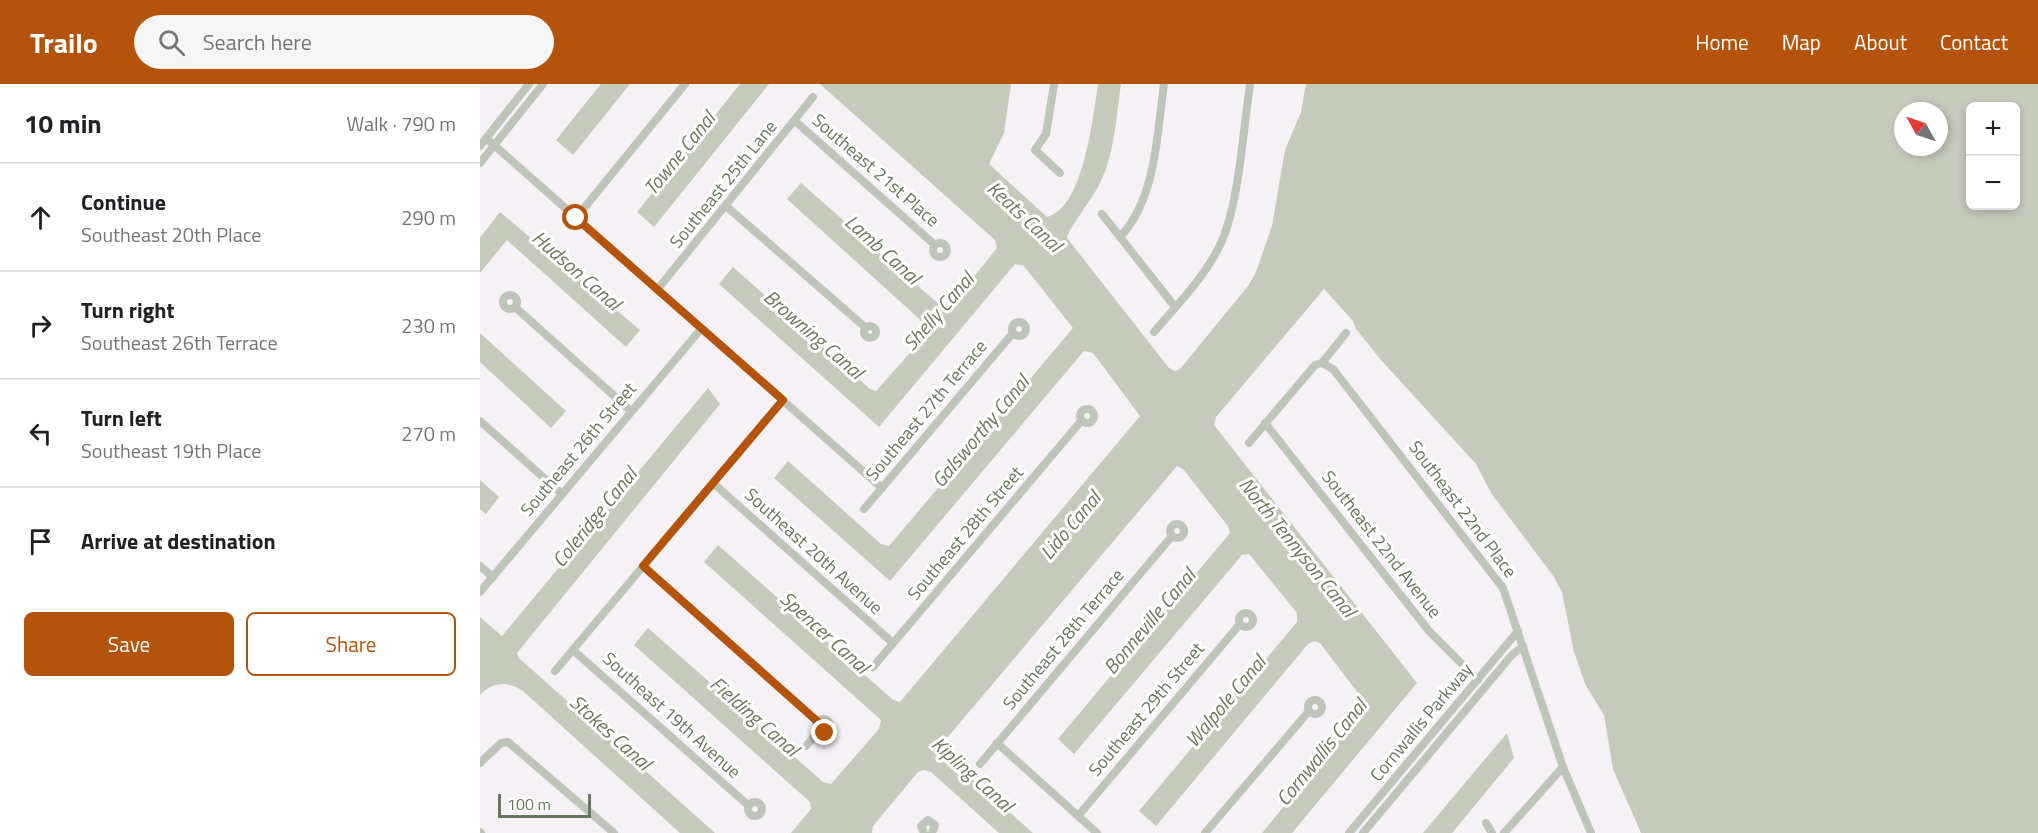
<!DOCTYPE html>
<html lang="en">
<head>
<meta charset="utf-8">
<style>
	:root { --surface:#fff; --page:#f6f6f6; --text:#202124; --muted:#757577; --line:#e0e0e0; --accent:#b45309 }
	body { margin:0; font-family:"Titillium Web",sans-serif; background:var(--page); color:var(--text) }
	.controls { position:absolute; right:18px; top:18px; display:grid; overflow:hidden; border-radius:9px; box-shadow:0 3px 9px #0003 }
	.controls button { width:54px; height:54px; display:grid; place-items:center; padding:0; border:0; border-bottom:2px solid var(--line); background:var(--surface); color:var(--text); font:30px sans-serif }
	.compass { position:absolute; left:1414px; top:18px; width:54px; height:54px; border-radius:50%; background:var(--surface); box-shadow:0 3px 9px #0003; rotate:310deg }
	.scale { position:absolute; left:18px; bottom:15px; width:93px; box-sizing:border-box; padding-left:6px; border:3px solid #68775d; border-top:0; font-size:16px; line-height:21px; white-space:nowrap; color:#68775d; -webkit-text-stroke:4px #fff; paint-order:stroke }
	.stop { position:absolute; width:18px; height:18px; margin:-14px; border:4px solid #b45309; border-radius:50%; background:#fff }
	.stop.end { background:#b45309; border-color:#fff; box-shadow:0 2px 6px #0008 }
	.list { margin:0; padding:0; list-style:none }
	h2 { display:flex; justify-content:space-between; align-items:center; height:78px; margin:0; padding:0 24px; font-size:26px }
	h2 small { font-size:20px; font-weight:400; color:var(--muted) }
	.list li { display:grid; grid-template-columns:39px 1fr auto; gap:18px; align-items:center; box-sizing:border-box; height:108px; padding:0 24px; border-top:2px solid var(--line) }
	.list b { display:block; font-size:22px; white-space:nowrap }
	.list p { margin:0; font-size:20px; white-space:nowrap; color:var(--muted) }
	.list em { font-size:20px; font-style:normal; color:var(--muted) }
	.actions { display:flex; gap:12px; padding:18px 24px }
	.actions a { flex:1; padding:14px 0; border:2px solid var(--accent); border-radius:9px; text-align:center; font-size:21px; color:var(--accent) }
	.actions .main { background:var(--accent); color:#fff }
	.icon { flex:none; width:33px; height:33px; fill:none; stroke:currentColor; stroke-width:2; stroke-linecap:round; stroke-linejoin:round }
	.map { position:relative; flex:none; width:1558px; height:749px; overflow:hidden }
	header { display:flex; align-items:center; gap:36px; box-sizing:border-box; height:84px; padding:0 30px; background:var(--accent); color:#fff }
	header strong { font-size:28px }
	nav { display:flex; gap:33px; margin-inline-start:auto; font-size:21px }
	.search { width:420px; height:54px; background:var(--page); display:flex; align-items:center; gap:15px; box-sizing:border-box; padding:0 21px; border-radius:33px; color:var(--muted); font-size:22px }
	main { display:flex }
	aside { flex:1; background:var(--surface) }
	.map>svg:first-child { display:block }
	.water { fill:#c5cabb; fill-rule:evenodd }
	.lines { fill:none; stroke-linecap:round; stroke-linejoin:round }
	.minor { stroke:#bfc4bb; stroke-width:8 }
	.route { stroke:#b45309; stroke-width:8 }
	.labels { text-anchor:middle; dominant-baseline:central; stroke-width:6; stroke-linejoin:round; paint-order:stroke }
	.street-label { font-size:18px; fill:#68775d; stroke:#fff }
	.water-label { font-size:20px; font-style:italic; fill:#6e785b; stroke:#fff }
</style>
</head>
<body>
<header>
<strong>Trailo</strong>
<div class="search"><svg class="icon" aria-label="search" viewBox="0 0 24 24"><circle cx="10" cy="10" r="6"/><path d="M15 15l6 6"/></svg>Search here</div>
<nav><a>Home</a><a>Map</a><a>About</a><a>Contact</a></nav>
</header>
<main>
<aside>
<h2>10 min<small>Walk · 790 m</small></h2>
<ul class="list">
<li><svg class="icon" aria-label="ahead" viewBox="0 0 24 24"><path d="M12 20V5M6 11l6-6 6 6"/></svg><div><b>Continue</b><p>Southeast 20th Place</p></div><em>290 m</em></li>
<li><svg class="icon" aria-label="right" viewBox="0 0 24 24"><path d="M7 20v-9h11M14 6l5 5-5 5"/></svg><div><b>Turn right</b><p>Southeast 26th Terrace</p></div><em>230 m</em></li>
<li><svg class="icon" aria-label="left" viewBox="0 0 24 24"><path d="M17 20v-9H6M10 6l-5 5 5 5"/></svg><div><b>Turn left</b><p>Southeast 19th Place</p></div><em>270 m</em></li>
<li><svg class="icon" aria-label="arrive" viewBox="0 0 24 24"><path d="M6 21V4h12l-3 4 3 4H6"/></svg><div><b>Arrive at destination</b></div></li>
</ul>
<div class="actions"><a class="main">Save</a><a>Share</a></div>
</aside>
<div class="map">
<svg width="1558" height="749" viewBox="0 0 1558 749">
	<rect width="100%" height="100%" fill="#f5f1f5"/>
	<g class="water">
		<path d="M121,0H150L93,71L76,56Z"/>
		<path d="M260,0H289L174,143L157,128Z"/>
		<path d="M340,0H531L524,49L509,80L567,133C604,124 613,31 618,0H641C636,33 635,69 620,99C615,111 587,147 587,154L689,284L695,287L700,285L768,202L776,188L792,142L805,66L821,28L826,0H1558V749H1161L1133,685L1124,631L1106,602L1094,568L1082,508L1074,493L1011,409L996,380L901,276L876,245L873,237L844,205L736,333L734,341L937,599L812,749H782L887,621L840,559L834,557L828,560L676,742L659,727L817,538V529L769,470L762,471L594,670L578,655L750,449L748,442L703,385L697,382L461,661L463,669L553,749H519L451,688L444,686L438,688L393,742L392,749H311L331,725L330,718L154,561L168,544L343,698L351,700L399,645L401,636L224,478L238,461L412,615L420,618L660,332L613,269L604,267L410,497L294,394L308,377L401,460L409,462L593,244L544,182L535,180L399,343L239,200L253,183L390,305L396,307L447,250V242L307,115L321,99L462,223L471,221L517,164L515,156ZM1490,22H1536V122H1490ZM1423,27H1459V63H1423Z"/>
		<path d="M20,128L160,246L146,263L27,156L0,189V154Z"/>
		<path d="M0,249L86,327L71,344L0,278Z"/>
		<path d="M228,304L240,320L37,569L39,574L235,749H200L43,607C28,597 13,597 0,611V533L22,552Z"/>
		<path d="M0,396L19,413L6,430L0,425Z"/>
		<path d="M1027,649L1034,674L972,749H943Z"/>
	</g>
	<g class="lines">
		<g class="minor">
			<path d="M574,0L566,50L555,66L580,89"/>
			<path d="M315,37L455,161"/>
			<path d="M6,54L402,404"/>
			<path d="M0,62L49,0"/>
			<path d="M0,79L63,0"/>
			<path d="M246,122L386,244"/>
			<path d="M622,130L695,223"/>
			<path d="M96,134L205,0"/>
			<path d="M640,153C676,115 677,51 684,0"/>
			<circle cx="460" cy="166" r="7"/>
			<path d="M177,206L333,13"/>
			<circle cx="30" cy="218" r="7"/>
			<path d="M35,223L151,327"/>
			<circle cx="539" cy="245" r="7"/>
			<circle cx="390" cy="248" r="6"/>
			<path d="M674,248C697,221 723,195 739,163C759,125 763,45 770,0"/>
			<path d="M842,279L853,285L1023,504L1083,683L1111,749"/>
			<circle cx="607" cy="332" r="7"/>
			<path d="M0,337L82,410"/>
			<path d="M785,339L949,547L998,596"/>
			<path d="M769,359L835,281L842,279L866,249"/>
			<path d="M233,399L413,559"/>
			<path d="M384,425L533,249"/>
			<circle cx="697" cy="447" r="7"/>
			<path d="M0,482L13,493"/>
			<path d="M163,482L338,638"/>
			<path d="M0,508L221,245"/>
			<circle cx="766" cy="536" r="7"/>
			<path d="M93,566L269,722"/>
			<path d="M393,583L602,336"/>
			<path d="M75,587L303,316"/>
			<circle cx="835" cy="623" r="7"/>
			<circle cx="343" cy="642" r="7"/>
			<path d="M517,659L617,749"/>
			<path d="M326,662L339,647"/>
			<path d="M0,679L21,659L28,658L134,749"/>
			<path d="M500,680L692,452"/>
			<circle cx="275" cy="725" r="7"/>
			<path d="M598,732L760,540"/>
			<path d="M1006,739L1012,749"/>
			<path d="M0,748L1,749"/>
			<path d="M444,749L441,742L448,736L455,741L452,749"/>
			<path d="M725,749L829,627"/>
			<path d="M869,749L1038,547"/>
			<path d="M883,749L1031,572L1043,562"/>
			<path d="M1024,749L1083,683"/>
		</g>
	</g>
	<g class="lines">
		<path class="route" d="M96,134L303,316L163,482L338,638V646L345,649"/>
	</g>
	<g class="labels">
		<g class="street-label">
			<text transform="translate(396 86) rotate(41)">Southeast 21st Place</text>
			<text transform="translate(243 100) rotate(-51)">Southeast 25th Lane</text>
			<text transform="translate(446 326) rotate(-50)">Southeast 27th Terrace</text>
			<text transform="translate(98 365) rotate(-50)">Southeast 26th Street</text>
			<text transform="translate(983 425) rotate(53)">Southeast 22nd Place</text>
			<text transform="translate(485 449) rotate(-50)">Southeast 28th Street</text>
			<text transform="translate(902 460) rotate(52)">Southeast 22nd Avenue</text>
			<text transform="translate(334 467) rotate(42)">Southeast 20th Avenue</text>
			<text transform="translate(583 555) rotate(-50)">Southeast 28th Terrace</text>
			<text transform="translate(666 625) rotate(-50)">Southeast 29th Street</text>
			<text transform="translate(192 631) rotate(42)">Southeast 19th Avenue</text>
			<text transform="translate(941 638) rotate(-50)">Cornwallis Parkway</text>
		</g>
		<g class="water-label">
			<text transform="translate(199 69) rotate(-51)">Towne Canal</text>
			<text transform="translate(545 132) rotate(43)">Keats Canal</text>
			<text transform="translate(403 165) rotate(42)">Lamb Canal</text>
			<text transform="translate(97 186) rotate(41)">Hudson Canal</text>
			<text transform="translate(458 227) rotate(-49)">Shelly Canal</text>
			<text transform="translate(334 250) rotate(41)">Browning Canal</text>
			<text transform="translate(500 347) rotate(-50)">Galsworthy Canal</text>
			<text transform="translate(114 433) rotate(-51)">Coleridge Canal</text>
			<text transform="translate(590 441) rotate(-50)">Lido Canal</text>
			<text transform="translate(818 463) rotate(51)">North Tennyson Canal</text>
			<text transform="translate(669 537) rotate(-50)">Bonneville Canal</text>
			<text transform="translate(345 548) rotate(42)">Spencer Canal</text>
			<text transform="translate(745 617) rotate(-50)">Walpole Canal</text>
			<text transform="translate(275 632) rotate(41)">Fielding Canal</text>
			<text transform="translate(131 648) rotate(42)">Stokes Canal</text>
			<text transform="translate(841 668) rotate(-51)">Cornwallis Canal</text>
			<text transform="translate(493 690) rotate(42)">Kipling Canal</text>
		</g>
	</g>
</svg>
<div class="controls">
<button>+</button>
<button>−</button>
</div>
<svg class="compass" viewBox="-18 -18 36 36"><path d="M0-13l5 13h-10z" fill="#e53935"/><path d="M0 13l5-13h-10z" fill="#757577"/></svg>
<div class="scale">100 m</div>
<div class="stop" style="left:96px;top:134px"></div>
<div class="stop end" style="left:345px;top:649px"></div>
</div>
</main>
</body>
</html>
